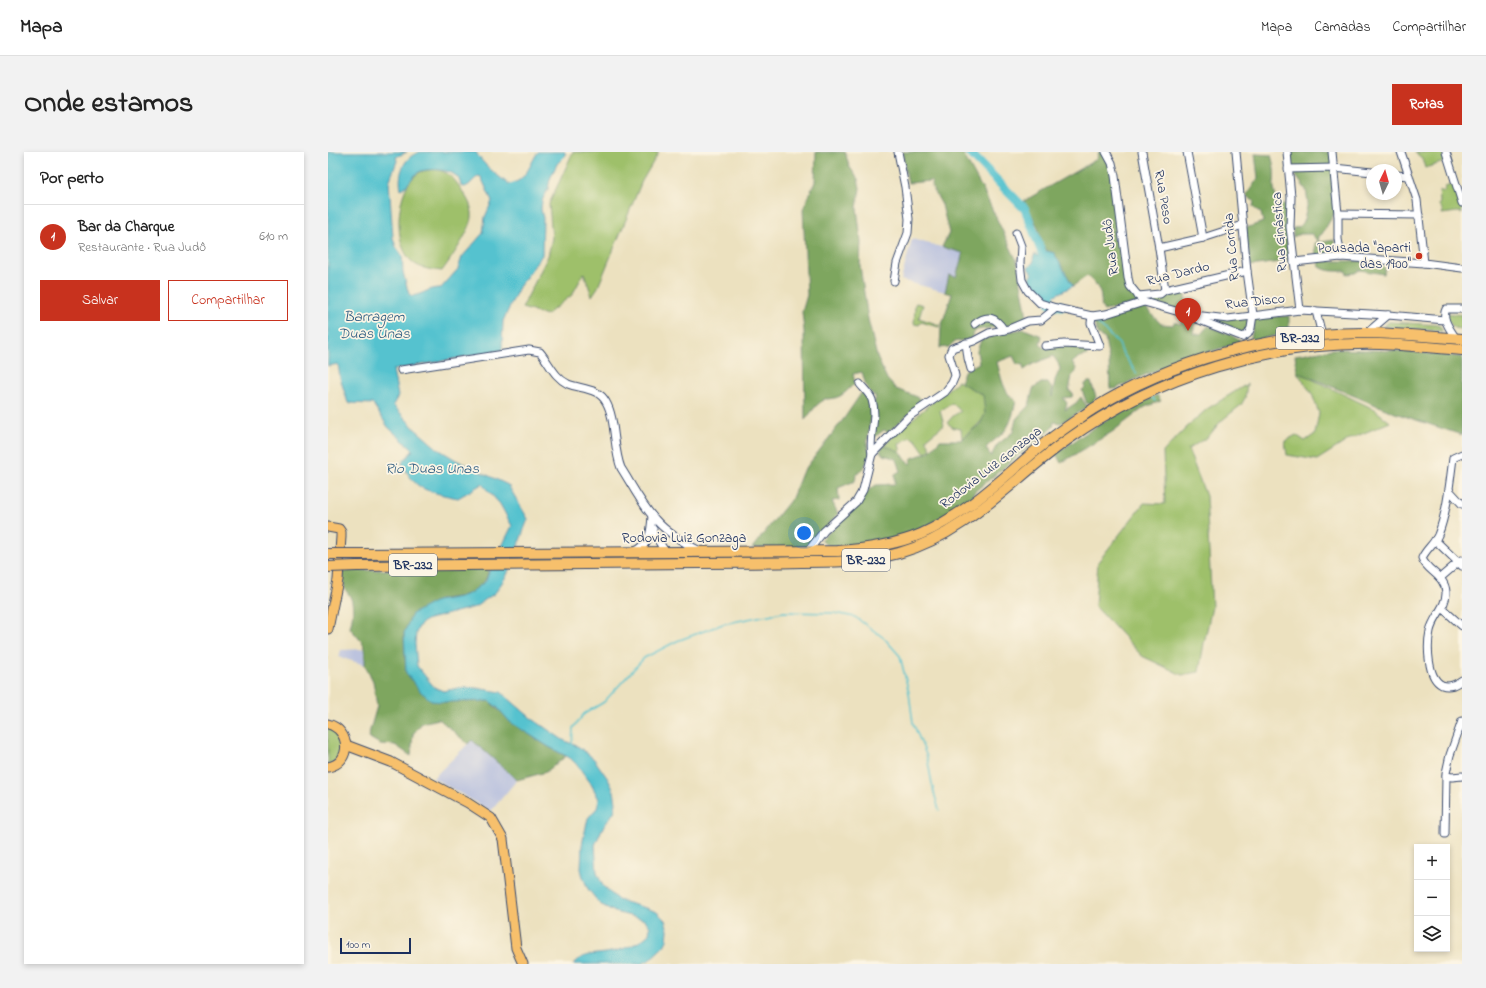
<!DOCTYPE html>
<html lang="pt">
<head>
<meta charset="utf-8">
<style>
	:root { --surface:#fff; --page:#f2f2f2; --text:#222; --muted:#767676; --line:#e0e0e0; --accent:#c8321e }
	body { margin:0; font-family:"Indie Flower",sans-serif; background:var(--page); color:var(--text) }
	.controls { position:absolute; right:12px; bottom:12px; display:grid; overflow:hidden; border-radius:0px; box-shadow:0 2px 6px #0003 }
	.controls button { width:36px; height:36px; display:grid; place-items:center; padding:0; border:0; border-bottom:1px solid var(--line); background:var(--surface); color:var(--text); font:20px sans-serif }
	.compass { position:absolute; left:1038px; top:12px; width:36px; height:36px; border-radius:50%; background:var(--surface); box-shadow:0 2px 6px #0003; rotate:5deg }
	.scale { position:absolute; left:12px; bottom:10px; width:71px; box-sizing:border-box; padding-left:4px; border:2px solid #1b2f5e; border-top:0; font-size:11px; line-height:14px; white-space:nowrap; color:#1b2f5e; -webkit-text-stroke:3px #fcf5e5; paint-order:stroke }
	.you { position:absolute; left:476px; top:381px; width:14px; height:14px; margin:-10px; border:3px solid #fff; border-radius:50%; background:#1a73e8; box-shadow:0 0 0 6px #1a73e833 }
	.badge { display:grid; place-items:center; width:26px; height:26px; border-radius:50%; background:var(--accent); color:#fff; font-size:13px; font-weight:700 }
	.pin { position:absolute; translate:-50% -33px; filter:drop-shadow(0 1px 2px #0008) }
	.pin::after { content:''; position:absolute; top:21px; width:14px; height:12px; background:inherit; clip-path:polygon(0 0,100% 0,50% 100%) }
	.list { margin:0; padding:0; list-style:none }
	h2 { display:flex; justify-content:space-between; align-items:center; height:52px; margin:0; padding:0 16px; font-size:17px }
	h2 small { font-size:13px; font-weight:400; color:var(--muted) }
	.list li { display:grid; grid-template-columns:26px 1fr auto; gap:12px; align-items:center; box-sizing:border-box; height:64px; padding:0 16px; border-top:1px solid var(--line) }
	.list b { display:block; font-size:15px; white-space:nowrap }
	.list p { margin:0; font-size:13px; white-space:nowrap; color:var(--muted) }
	.list em { font-size:13px; font-style:normal; color:var(--muted) }
	.actions { display:flex; gap:8px; padding:12px 16px }
	.actions a { flex:1; padding:9px 0; border:1px solid var(--accent); border-radius:0px; text-align:center; font-size:14px; color:var(--accent) }
	.actions .main { background:var(--accent); color:#fff }
	.icon { flex:none; width:22px; height:22px; fill:none; stroke:currentColor; stroke-width:2; stroke-linecap:round; stroke-linejoin:round }
	.map { position:relative; flex:none; width:1134px; height:812px; overflow:hidden; border-radius:0px }
	header { display:flex; align-items:center; gap:24px; box-sizing:border-box; height:56px; padding:0 20px; background:var(--surface); border-bottom:1px solid var(--line) }
	header strong { font-size:19px }
	nav { display:flex; gap:22px; margin-inline-start:auto; font-size:14px }
	.intro { display:flex; align-items:center; justify-content:space-between; box-sizing:border-box; height:96px; padding:0 24px }
	h1 { margin:0; font-size:28px }
	.button { padding:10px 18px; border-radius:0px; background:var(--accent); color:#fff; font-size:14px; font-weight:700 }
	main { display:flex; gap:24px; padding:0 24px }
	aside { flex:1; background:var(--surface); border-radius:0px; box-shadow:0 2px 6px #0003 }
	.map>svg:first-child { display:block }
	.industrial { fill:#bcc3de }
	.green { fill:#9ec06a; stroke:#5c7864 }
	.forest { fill:#7ea65e; stroke:#4c6a5e; fill-rule:evenodd }
	.water { fill:#55c2cf; stroke:#387896 }
	.lines { fill:none; stroke-linecap:round; stroke-linejoin:round }
	.stream { stroke:#55c2cf; stroke-width:1.5 }
	.river { stroke:#55c2cf; stroke-width:9 }
	.minor-casing { stroke:#3a4a6d; stroke-width:9 }
	.major-casing { stroke:#3a4a6d; stroke-width:11 }
	.highway-casing { stroke:#3a4a6d; stroke-width:12 }
	.minor { stroke:#fff; stroke-width:7 }
	.major { stroke:#f7c06c; stroke-width:9 }
	.highway { stroke:#f7c06c; stroke-width:10 }
	.highway-bridge-casing { stroke:#3a4a6d; stroke-width:12; stroke-linecap:butt }
	.highway-bridge { stroke:#f7c06c; stroke-width:10 }
	.poi-dot { fill:#c8321e; stroke:#fcf5e5; stroke-width:1.5 }
	.labels { text-anchor:middle; dominant-baseline:central; stroke-width:3.5; stroke-linejoin:round; paint-order:stroke }
	.shield { fill:#fcf5e5; stroke:#5e6a86; stroke-width:1 }
	.shield-label { font-size:13px; font-weight:bold; fill:#1b2f5e }
	.street-label { font-size:14px; fill:#1b2f5e; stroke:#fcf5e5 }
	.poi-label { font-size:14px; fill:#1b2f5e; stroke:#fcf5e5; text-anchor:end }
	.water-label { font-size:15px; font-style:italic; fill:#2c5b80; stroke:#fcf5e5 }
</style>
</head>
<body>
<header>
<strong>Mapa</strong>
<nav><a>Mapa</a><a>Camadas</a><a>Compartilhar</a></nav>
</header>
<div class="intro"><h1>Onde estamos</h1><a class="button">Rotas</a></div>
<main>
<aside>
<h2>Por perto<small></small></h2>
<ul class="list">
<li><span class="badge">1</span><div><b>Bar da Charque</b><p>Restaurante · Rua Judô</p></div><em>610 m</em></li>
</ul>
<div class="actions"><a class="main">Salvar</a><a>Compartilhar</a></div>
</aside>
<div class="map">
<svg width="1134" height="812" viewBox="0 0 1134 812">
	<rect width="100%" height="100%" fill="#fcf5e5"/>
	<filter id="ink" filterUnits="userSpaceOnUse"><feTurbulence type="fractalNoise" baseFrequency=".025" numOctaves="2"/><feDisplacementMap in="SourceGraphic" scale="8" xChannelSelector="R" yChannelSelector="G"/><feConvolveMatrix kernelMatrix="1 2 1 2 8 2 1 2 1" color-interpolation-filters="sRGB"/></filter>
	<filter id="wash" filterUnits="userSpaceOnUse"><feTurbulence type="fractalNoise" baseFrequency=".012" numOctaves="4" result="noise"/><feDisplacementMap in="SourceGraphic" scale="16" xChannelSelector="R" yChannelSelector="G"/><feGaussianBlur stdDeviation="0.9" result="paint"/><feColorMatrix in="noise" values="0 0 0 0 0 0 0 0 0 0 0 0 0 0 0 0 0 1.4 0 .05"/><feComposite in="paint" operator="in"/></filter>
	<g filter="url(#wash)">
		<rect width="100%" height="100%" fill="#ece1bf"/>
		<g class="industrial">
			<path d="M584,87L635,101L628,125L621,123L617,140L573,128Z"/>
			<path d="M37,497V513L11,505L13,498Z"/>
			<path d="M144,588L189,628L163,659L105,626Z"/>
		</g>
		<g class="green">
			<path d="M245,0H331L314,29L270,135L264,144L256,121L244,143L218,163L194,156L220,104L224,86L221,52Z"/>
			<path d="M1086,0H1115L1116,10L1097,16L1094,6Z"/>
			<path d="M107,17C120,20 125,25 133,37C138,45 145,54 144,65C143,78 122,108 114,119C106,118 94,117 87,112C63,97 67,33 92,20C96,18 102,18 107,17Z"/>
			<path d="M1126,32L1130,43L1134,61L1129,60L1114,62L1115,59L1111,53L1112,50L1111,38L1116,40L1117,35Z"/>
			<path d="M588,151L595,153L591,166L611,173V175L593,170L591,173L586,172L587,152Z"/>
			<path d="M1118,161L1134,163V177L1126,176L1118,166Z"/>
			<path d="M1061,170L1110,173L1113,175L1114,179L1055,174Z"/>
			<path d="M969,220L1046,257L1062,270L1022,287L989,308L959,303L957,289L968,283L977,289L987,282L991,261L984,242Z"/>
			<path d="M630,229L656,243C656,249 658,258 657,263C654,271 641,280 634,287L633,277L626,276L619,271L625,264L633,259L624,251L612,259L616,273L598,287L603,297L597,301L588,288L582,285L571,292L573,301L566,297L555,294L576,274Z"/>
			<path d="M919,232L917,246L913,253L893,269L880,285L860,297L878,344L884,455L876,491L871,520L854,523L814,504L767,454L770,410L816,351L837,352L835,300L860,274L879,257Z"/>
			<path d="M0,574L15,587L12,607L0,613Z"/>
		</g>
		<g class="forest">
			<path d="M488,0H517L521,14L530,27L532,36L529,56L533,90L532,114L540,167L549,205L559,227L568,237L587,244L595,250L560,280L556,278L544,287L546,251L548,245C538,241 537,229 534,220L525,222L527,231C515,243 512,247 496,247L488,254L477,268L476,179L474,160L479,143L475,57L487,30Z"/>
			<path d="M574,0H634L655,38L689,109L700,170L648,178L642,187L626,190L621,195L612,196L613,175L624,142L617,140L621,123L628,125L635,101L614,95L621,81L614,53L604,35V29L580,31Z"/>
			<path d="M772,0H777L784,13L800,134L812,150L776,159C772,153 774,153 773,147C773,137 766,130 759,124L745,134L726,101L719,99L714,92L710,75L696,49L769,7L770,1Z"/>
			<path d="M960,0H1004L1009,57L994,82L991,84L990,90L984,82H972L965,85V76L971,75L976,68L980,50L978,38L961,14Z"/>
			<path d="M927,2L943,3C946,13 947,21 946,31C945,37 948,44 949,50L959,53L958,61L960,84L959,109L922,114L918,76L935,70L933,61L925,55L926,49L918,44L930,26Z"/>
			<path d="M1006,88L1008,103L988,105L987,91Z"/>
			<path d="M990,109H1049L1050,113H1054L1057,116L1056,122L1032,118L1027,121L1019,122L1018,119C1008,119 1000,120 992,115Z"/>
			<path d="M856,140L861,161L817,149Z"/>
			<path d="M814,152L833,172L845,173L846,170L853,172L854,164L868,168L865,182H873L880,174L903,183L912,189L909,192L901,194C860,205 825,218 787,237L782,236L781,209L777,187L770,183L765,168Z"/>
			<path d="M961,164V181L926,188L924,187L923,185L927,168L930,165Z"/>
			<path d="M869,165H921V176L913,181Z"/>
			<path d="M696,177L714,184L712,192L716,196L733,194L758,196L759,203L751,205L744,211L748,216V220L744,223L741,239L745,241L744,245L735,246L739,251L737,258L748,251L753,245L759,255L733,271L726,270L725,275L646,340L645,345C625,358 604,373 581,382C564,388 545,390 527,393C515,394 502,398 493,388L524,359L532,350L537,341L548,333L567,332V322L572,319C571,306 566,306 555,303L552,299L555,294C561,295 570,297 574,302C577,306 578,309 582,312L584,306L601,300L612,288H633L652,272L657,262L655,243L633,231L636,219L651,211L649,199L653,188L673,181ZM685,204L689,212L695,213L696,218L705,212L725,204L730,211L732,217L727,228L724,245V237L720,231H713L705,237L701,253L688,267L685,280L669,293L663,304L658,296C662,291 667,288 672,284C683,274 685,262 688,249C675,241 673,224 669,210Z"/>
			<path d="M1005,197L1073,199L1134,205V283L1067,261L969,220L967,203Z"/>
			<path d="M760,230H763L768,245L764,251L759,252L754,238L757,236V232Z"/>
			<path d="M534,240L545,252L539,292L542,301L537,314L528,324L527,329L510,336L511,348L504,349L510,362L479,396H424L464,346L474,321L517,265Z"/>
			<path d="M829,243L833,249L817,255L784,280L733,311L728,302L755,283L785,264Z"/>
			<path d="M160,415C162,431 144,442 130,445C124,446 115,446 109,449C103,451 82,475 76,481L78,521L116,550L161,549C184,571 209,590 238,604L218,620L189,628L144,588L140,592L111,567L94,571L85,582L83,604L67,593L52,592L40,585L49,554L45,529L37,513V497L34,490L22,476C25,463 28,448 17,438L14,419Z"/>
		</g>
		<g class="water">
			<path d="M0,0H79L68,5L69,9L61,30L65,86L68,95L74,103L75,120L78,132L81,142L84,144C97,142 99,136 113,136L130,117L134,105L155,81L157,65L164,49L153,25L151,24C145,27 143,33 137,35L133,34C132,29 131,26 127,23C121,17 98,16 91,20C83,25 81,34 73,37C70,22 75,5 92,0C96,0 103,0 107,0C121,0 134,0 148,0C153,11 171,25 181,32C199,29 201,13 210,0H237V4L229,12L222,27L220,37L217,42L214,49L213,57L215,66L214,103L191,135L175,169L174,198L65,218L70,244L65,253L87,277L110,297L128,308L180,333L200,367L179,423L167,441L147,455L98,468L91,474L88,481L87,492L89,514L106,535L115,539L131,536H148L173,540L203,566L235,588L251,595L266,607L280,627L286,639L288,651L286,660L274,677L267,693L269,721L275,734L290,748L321,757L329,760L337,768L340,778L339,788L336,794L320,809L312,812H246C255,801 265,803 278,801C294,798 310,793 321,782L322,775L318,769L314,767L287,760L272,752L260,737L255,725L253,717L254,693L260,666L269,656L271,647L262,630L249,613L242,606L221,595L182,570L169,555L161,549L116,550L104,549L93,540L78,521L76,481L84,462L108,449L132,445L142,441L158,429L161,420L184,374L172,352L154,332L130,346C120,344 99,340 91,334C83,328 78,319 74,311L85,298L60,275L45,252L20,251L12,226L10,212L0,214Z"/>
			<path d="M719,99L726,101L745,134L723,145L716,144L708,135H704L701,126L704,122L700,116L706,109L705,106L707,102L710,104Z"/>
		</g>
		<g class="lines">
			<g class="stream">
				<path d="M767,169L791,192L794,200L809,222"/>
				<path d="M824,245L827,249"/>
				<path d="M244,594L245,576L256,562L276,550L316,506L349,489L395,472L455,460L506,461L527,465L556,486L572,504L581,541L585,571L599,605L605,637L611,658"/>
			</g>
			<g class="river">
				<path d="M641,0L697,57L719,114"/>
				<path d="M723,134L722,152L733,154"/>
			</g>
		</g>
	</g>
	<g filter="url(#ink)">
		<g class="lines">
			<g class="minor-casing">
				<g id="minor">
					<path d="M778,0L784,11L787,24L800,126L802,134L807,140L816,150L862,163L869,167L915,185"/>
					<path d="M814,0L831,96L837,138"/>
					<path d="M859,0L875,86"/>
					<path d="M908,0L919,119L925,163L923,176L920,182L915,185"/>
					<path d="M959,0L963,45L962,75L972,158"/>
					<path d="M1004,0L1010,62V87L1013,105"/>
					<path d="M1073,0L1089,48L1096,111"/>
					<path d="M1118,0L1134,51"/>
					<path d="M960,17L1006,16L1044,20"/>
					<path d="M1068,23L1081,24"/>
					<path d="M1010,62L1091,63"/>
					<path d="M688,81L693,94L692,111L694,128L700,139L712,151L728,156"/>
					<path d="M831,96L875,86L915,73"/>
					<path d="M966,110L1013,105L1096,111L1134,116"/>
					<path d="M566,129L569,111L580,81L581,67L577,35L570,0"/>
					<path d="M810,144L832,142L837,138L919,119"/>
					<path d="M988,159L994,183"/>
					<path d="M866,163L900,167L972,158L1060,163L1117,168"/>
					<path d="M647,172C659,162 668,165 676,178"/>
					<path d="M1039,181L1060,163"/>
					<path d="M1128,187C1123,178 1113,167 1118,157H1134"/>
					<path d="M638,191L640,206L643,217"/>
					<path d="M717,194L736,192L772,194L763,171L764,164"/>
					<path d="M73,218L201,198L212,200C222,212 226,225 240,232C253,237 271,236 278,250C288,267 285,296 293,316C304,333 313,352 327,367C339,381 356,391 372,399"/>
					<path d="M532,232C536,237 542,242 544,248C550,266 540,284 544,302"/>
					<path d="M1134,302L1125,306C1122,329 1119,361 1110,383C1106,392 1098,397 1094,406C1098,419 1117,423 1118,440C1119,454 1105,465 1102,479C1099,493 1099,526 1114,533C1122,536 1128,532 1134,528"/>
					<path d="M1121,338L1134,352"/>
					<path d="M325,377L323,379C330,385 332,394 339,401"/>
					<path d="M1107,388L1134,414"/>
					<path d="M307,399C322,393 323,379 324,364"/>
					<path d="M480,399L496,379L528,350L535,338L544,302L580,265L617,240L624,231L627,224L626,219L621,203L624,196L646,189L661,181L681,177L700,169L713,168L728,156L764,164L778,162L816,150"/>
					<path d="M1112,426L1133,408"/>
					<path d="M1114,456L1134,474"/>
					<path d="M1134,569L1122,603L1118,621V624L1124,625L1134,624"/>
					<path d="M1117,682L1118,624"/>
				</g>
			</g>
			<g class="major-casing">
				<g id="major">
					<path d="M0,375L11,377L13,380V385L10,428L0,477"/>
					<path d="M0,572C23,578 24,611 0,615"/>
					<path d="M18,593L63,610L140,651L163,666L175,687L188,796L195,812"/>
				</g>
			</g>
			<g class="highway-casing">
				<g id="highway">
					<path d="M30,402L510,399C538,397 567,393 593,382C641,361 677,323 717,291C732,279 749,268 765,257C843,208 946,181 1038,181C1070,181 1102,185 1134,187"/>
					<path d="M29,414C142,412 255,411 368,411C403,411 438,411 473,410C507,410 539,410 571,401C639,382 684,327 739,288C829,223 943,189 1052,192C1080,193 1107,196 1134,198"/>
				</g>
			</g>
			<use href="#minor" class="minor"/>
			<use href="#major" class="major"/>
			<use href="#highway" class="highway"/>
			<g class="highway-bridge-casing">
				<g id="highway-bridge">
					<path d="M0,402H30"/>
					<path d="M0,415L29,414"/>
				</g>
			</g>
			<use href="#highway-bridge" class="highway-bridge"/>
		</g>
	</g>
	<circle class="poi-dot" cx="1091" cy="104" r="4"/>
	<g class="labels">
		<g class="shield">
			<rect x="948" y="175" width="48" height="22" rx="3"/>
			<rect x="514" y="397" width="48" height="22" rx="3"/>
			<rect x="61" y="402" width="48" height="22" rx="3"/>
		</g>
		<g class="shield-label">
			<text x="972" y="186">BR-232</text>
			<text x="538" y="408">BR-232</text>
			<text x="85" y="413">BR-232</text>
		</g>
		<g class="street-label">
			<text transform="translate(835 45) rotate(80)">Rua Peso</text>
			<text transform="translate(952 80) rotate(-94)">Rua Ginástica</text>
			<text transform="translate(783 95) rotate(-97)">Rua Judô</text>
			<text transform="translate(904 95) rotate(-95)">Rua Corrida</text>
			<text transform="translate(850 122) rotate(-14)">Rua Dardo</text>
			<text transform="translate(927 150) rotate(-6)">Rua Disco</text>
			<text transform="translate(663 316) rotate(-38)">Rodovia Luiz Gonzaga</text>
			<text x="356" y="386">Rodovia Luiz Gonzaga</text>
		</g>
		<g class="poi-label">
			<text x="1083" y="96">Pousada "aparti<tspan x="1083" dy="16">das 19:00"</tspan></text>
		</g>
		<g class="water-label">
			<text x="46" y="165">Barragem<tspan x="46" dy="17">Duas Unas</tspan></text>
			<text x="104" y="317">Rio Duas Unas</text>
		</g>
	</g>
</svg>
<div class="controls">
<button>+</button>
<button>−</button>
<button><svg class="icon" aria-label="layers" viewBox="0 0 24 24"><path d="M12 4l9 5-9 5-9-5zM3 14l9 5 9-5"/></svg></button>
</div>
<svg class="compass" viewBox="-18 -18 36 36"><path d="M0-13l5 13h-10z" fill="#e53935"/><path d="M0 13l5-13h-10z" fill="#767676"/></svg>
<div class="scale">100 m</div>
<div class="you"></div>
<div class="pin badge" style="left:860px;top:179px">1</div>
</div>
</main>
</body>
</html>
